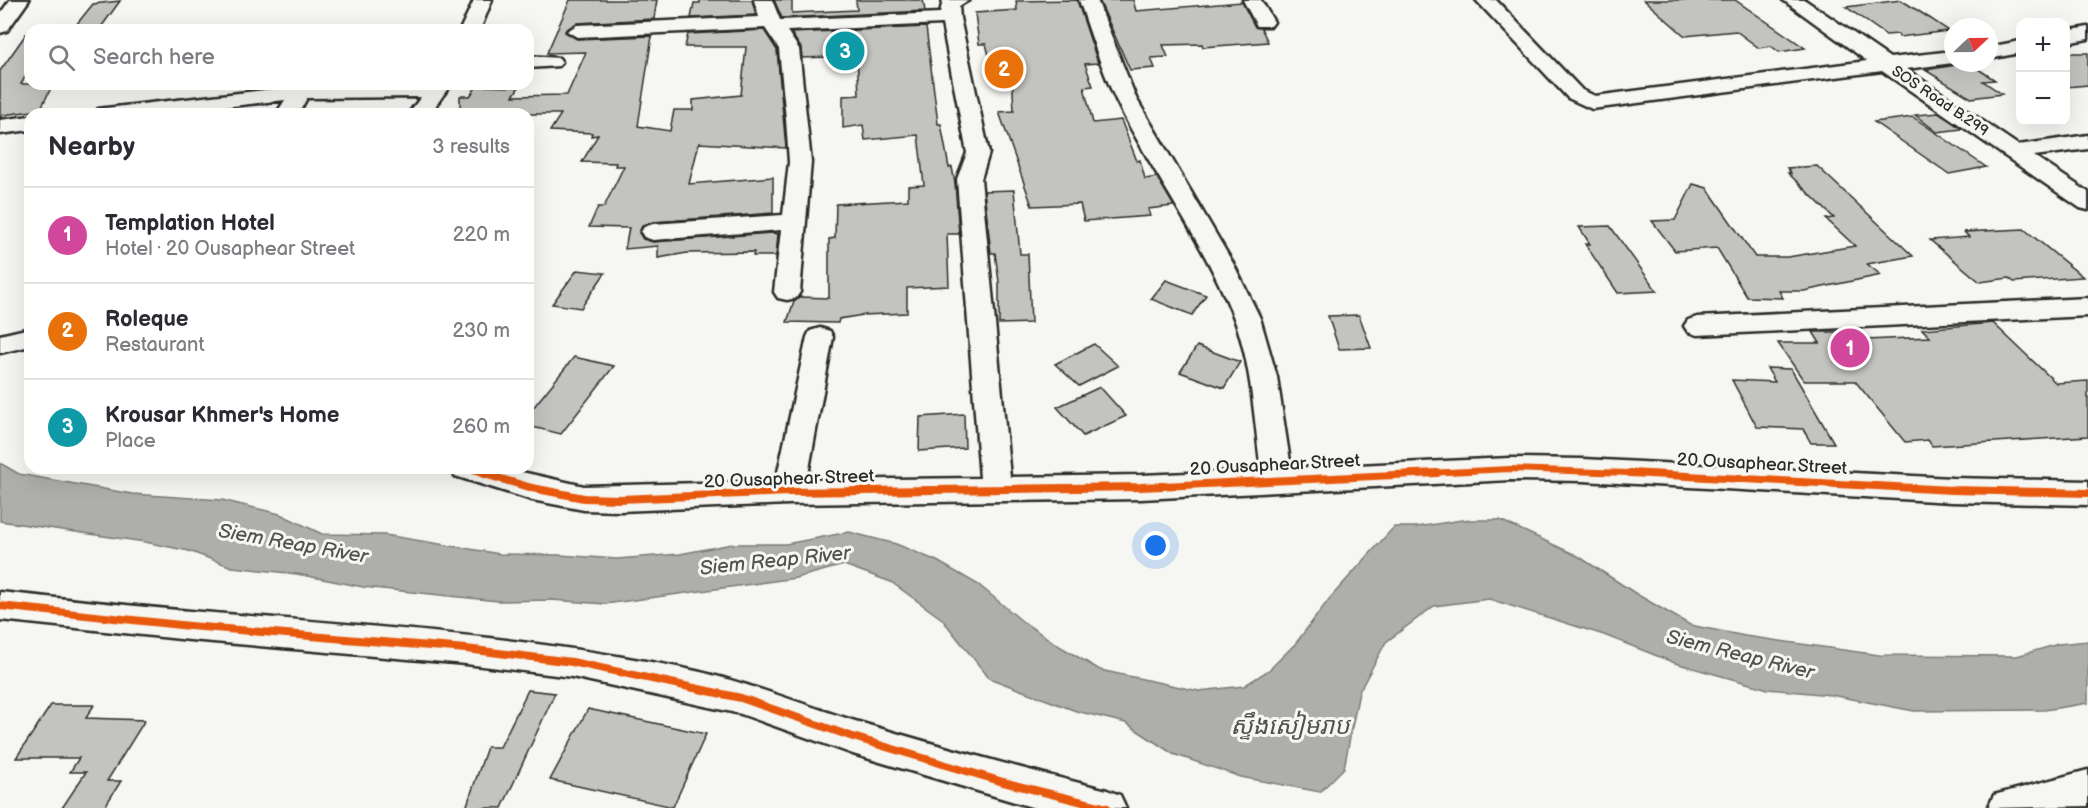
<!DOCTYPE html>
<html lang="en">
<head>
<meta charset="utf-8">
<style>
	:root { --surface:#fff; --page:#f2f2f3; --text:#2b2b33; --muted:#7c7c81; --line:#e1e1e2; --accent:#7c3aed }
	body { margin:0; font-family:"Balsamiq Sans","Noto Sans Khmer",sans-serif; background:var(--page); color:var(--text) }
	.controls { position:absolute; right:18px; top:18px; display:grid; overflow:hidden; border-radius:12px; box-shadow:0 6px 24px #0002 }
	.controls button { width:54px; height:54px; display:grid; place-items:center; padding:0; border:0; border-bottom:2px solid var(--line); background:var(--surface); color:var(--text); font:30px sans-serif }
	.compass { position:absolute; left:1944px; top:18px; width:54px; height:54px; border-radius:50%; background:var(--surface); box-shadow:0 6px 24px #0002; rotate:68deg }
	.you { position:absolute; left:1156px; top:546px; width:21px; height:21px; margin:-15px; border:4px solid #fff; border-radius:50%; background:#1a73e8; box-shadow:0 0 0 9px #1a73e833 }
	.badge { display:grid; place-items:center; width:39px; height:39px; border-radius:50%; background:var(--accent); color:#fff; font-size:20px; font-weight:700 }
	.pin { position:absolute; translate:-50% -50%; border:3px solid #fff; box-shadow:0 2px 6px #0006 }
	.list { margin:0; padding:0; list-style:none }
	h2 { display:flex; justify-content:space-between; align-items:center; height:78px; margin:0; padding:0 24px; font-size:26px }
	h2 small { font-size:20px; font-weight:400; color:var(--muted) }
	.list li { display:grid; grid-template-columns:39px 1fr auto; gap:18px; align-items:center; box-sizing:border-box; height:96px; padding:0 24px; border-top:2px solid var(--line) }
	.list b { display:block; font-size:22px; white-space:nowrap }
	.list p { margin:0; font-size:20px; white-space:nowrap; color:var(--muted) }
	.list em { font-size:20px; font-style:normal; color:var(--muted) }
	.icon { flex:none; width:33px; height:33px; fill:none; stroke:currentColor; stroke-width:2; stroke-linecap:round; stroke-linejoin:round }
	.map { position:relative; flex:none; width:2088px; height:808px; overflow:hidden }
	.search { position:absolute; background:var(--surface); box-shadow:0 6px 24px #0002; left:24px; top:24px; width:510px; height:66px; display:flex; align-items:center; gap:15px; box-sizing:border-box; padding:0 21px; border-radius:18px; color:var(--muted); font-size:22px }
	.panel { position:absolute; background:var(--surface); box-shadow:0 6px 24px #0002; left:24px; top:108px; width:510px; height:366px; border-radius:18px }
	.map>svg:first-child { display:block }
	.water { fill:#aeaeab; stroke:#7a7a78; stroke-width:1.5 }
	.building { fill:#c3c3c0; stroke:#2b2b2b; stroke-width:1.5 }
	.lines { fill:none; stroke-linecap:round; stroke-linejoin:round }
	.minor-casing { stroke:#2b2b2b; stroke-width:5 }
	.minor { fill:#f6f6f2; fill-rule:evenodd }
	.cycleway-far1-casing { stroke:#f6f6f2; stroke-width:10 }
	.cycleway-casing { stroke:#f6f6f2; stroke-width:11 }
	.cycleway-far1 { stroke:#e8590c; stroke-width:6 }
	.cycleway { stroke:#e8590c; stroke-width:8 }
	.labels { text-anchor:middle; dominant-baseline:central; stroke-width:6; stroke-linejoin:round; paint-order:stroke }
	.far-street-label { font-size:15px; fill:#2b2b2b; stroke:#f6f6f2 }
	.street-label { font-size:18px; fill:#2b2b2b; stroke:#f6f6f2 }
	.water-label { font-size:20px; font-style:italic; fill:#525251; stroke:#f6f6f2 }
	.near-water-label { font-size:24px; font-style:italic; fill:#525251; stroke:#f6f6f2 }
</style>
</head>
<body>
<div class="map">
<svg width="2088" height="808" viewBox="0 0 2088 808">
	<rect width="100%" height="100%" fill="#f6f6f2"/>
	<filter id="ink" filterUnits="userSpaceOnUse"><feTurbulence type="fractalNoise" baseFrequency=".0167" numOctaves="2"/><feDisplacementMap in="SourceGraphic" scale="12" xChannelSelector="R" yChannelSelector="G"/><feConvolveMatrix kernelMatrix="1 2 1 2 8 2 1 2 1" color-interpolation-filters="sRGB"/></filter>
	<g filter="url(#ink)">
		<path class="water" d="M0,463L19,474L132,494L222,500L280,514L322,534L385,535L500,554L559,555L617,559L680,554L732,544H786L849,532L896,544L937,561L979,585L1022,621L1061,647L1100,670L1199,691L1244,686L1269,670L1296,643L1330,598L1394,527H1417L1462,520H1500L1578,556L1638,595L1690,625L1745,636L1879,655L2017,656L2058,644L2088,641V703L2045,710L1914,711L1831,695L1768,689L1675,663L1604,635L1489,599L1434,606L1386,642L1359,692L1344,768L1320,792L1241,777L1173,754L1126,723L1076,711L989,678L942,619L891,582L844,565L796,578L605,604L552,600L498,601L363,587L297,574L232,567L189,551L145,542L0,521Z"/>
		<g class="building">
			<path d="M570,0H657L654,19L577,23L565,32L577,39L652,36L638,126L670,131L674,110H693V100L741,95L746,47H685L688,34L764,30L777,50L786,148L699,143L689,184L773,177V213L653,222L642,226L639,233L643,239L653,242L772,233L778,234L776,256H753L754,252L687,253L658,258V246L625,249L629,228L589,227L598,207H604L624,166H615L616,163L582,162L598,135L591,136L592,133L550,131L561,114H457L460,109V96H470L477,86L519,87L513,96L567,95L586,52L547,53Z"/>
			<path d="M700,0H752L756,15L691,18L694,3H700Z"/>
			<path d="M774,0H792V13L857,10L856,0H923L925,11L782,18Z"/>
			<path d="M1077,0L1098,63L1085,64L1093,86L1084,87L1093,123L1121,120L1137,161L1140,160L1145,179L1157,177L1174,206L1148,209L1150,216L1084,221L1080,204L1032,206L999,112L1014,111L1012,73L994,74L986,44H979L975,13L1017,10L1016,1Z"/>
			<path d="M1099,0H1133L1136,11L1242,2L1255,27L1261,28L1268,42L1203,47L1202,44L1163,45L1168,57L1151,58L1155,68L1130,70Z"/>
			<path d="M1644,0H1735L1805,48L1779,52L1771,46L1759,48L1736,31L1685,36Z"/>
			<path d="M1901,0L1931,19L1949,31L1899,37L1898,34L1886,35L1846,7Z"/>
			<path d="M120,1L99,30H72L93,4Z"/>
			<path d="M926,27L938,124H941L949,168L952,167L955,183L959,234H947L949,286L907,288V313L863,315L839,319L838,323L787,322L794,301L800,297L829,298V239L835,238L836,204L908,200V186L924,185L918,135L865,140L863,125L843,128V96L859,95L857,56L802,58L801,48L791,33Z"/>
			<path d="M30,33V68L21,84H53L40,110L3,115L0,118V71L26,34Z"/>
			<path d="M2066,53H2088V85L2066,87Z"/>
			<path d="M1969,63L1995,80L1983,81L2002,94L1971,98L1925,70Z"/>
			<path d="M1938,113L1962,129L1937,132L1915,115Z"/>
			<path d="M1913,117L1986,167L1949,174L1874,122Z"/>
			<path d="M1817,166L1913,256L1867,264L1881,275L1804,291H1779L1783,298L1747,297L1717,248L1675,251L1652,221L1675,220L1693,184L1707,188L1755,257H1788L1855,246L1826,219L1834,218L1788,173H1791L1787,168Z"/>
			<path d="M1014,190L1020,254H1028L1031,323L999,324V282L995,253H991L984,191Z"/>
			<path d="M1610,226L1657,291L1618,293L1585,244H1590L1579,227Z"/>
			<path d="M2024,229L2083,277L2014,282L2009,278L1980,282L1930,240L1969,237L1964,232Z"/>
			<path d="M577,270L605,273L581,308L552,304Z"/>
			<path d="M1166,280L1206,295L1192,315L1151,299Z"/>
			<path d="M1359,315L1371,348L1339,349L1328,316Z"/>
			<path d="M1993,323L2056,383L2088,381V436L1932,446L1928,440L1905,442L1855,381H1804L1778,343H1820L1813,332H1860L1866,340L1930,337L1922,329Z"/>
			<path d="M1094,344L1118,366L1079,386L1055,364Z"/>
			<path d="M1197,346L1240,362L1224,388L1180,372Z"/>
			<path d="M574,357L614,366L561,434L528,426V414Z"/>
			<path d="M1767,368L1791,369L1834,443H1811L1803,429L1757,427L1732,380L1775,382Z"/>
			<path d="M1100,387L1126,416L1083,436L1057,407Z"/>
			<path d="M964,414L965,448L919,451L920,417Z"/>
			<path d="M528,690L555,693L502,808H466L487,747H500Z"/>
			<path d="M51,705H94L86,718L145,720L107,781H121L104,808H62L86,772H70L79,758H16Z"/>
			<path d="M588,709L706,734L673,807L550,780Z"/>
		</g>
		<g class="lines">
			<g class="minor-casing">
				<g id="minor">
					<path d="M10,0H29L7,31L0,33V14Z"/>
					<path d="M474,0H492L480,30H460Z"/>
					<path d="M754,0H772L780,20L940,13L943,0H969L959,6L960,18L989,153L981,179L1010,477L1141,475L1261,470C1254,419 1252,366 1234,318C1205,244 1157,180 1121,110C1103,75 1092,37 1079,0H1097L1136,98L1234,265L1260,318L1277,377L1291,468L1510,458L1583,459L1952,478L2088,481V505L1952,502L1583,481L1510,480L1141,499L789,504L620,511L584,510L532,500L455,476L451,468H504L584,486L776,481L807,337L810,331L820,328L830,331L833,337L807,480L980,478L957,179L967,153L942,24L787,31L799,49L811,162L800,292L796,298L787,300L778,298L774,292L781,230L653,240L644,237L641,232L644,227L653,224L783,215L789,162L786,119L779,49L765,28L577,37L567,31L577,25L759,17Z"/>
					<path d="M1243,0H1261L1274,22L1271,26H1257Z"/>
					<path d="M1476,0H1496L1582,90L1595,96L1867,61L1783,0H1805L1890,58L1953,51V63L1906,69L2018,145L2088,135V149L2034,156L2088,192V210L2080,208L1882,71L1592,109L1568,98Z"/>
					<path d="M2088,27V39L2066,43V31Z"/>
					<path d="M2020,41V53L1989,59V47Z"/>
					<path d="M528,56L559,58L562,62L559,66L528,68Z"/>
					<path d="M451,84L430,114H408L421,97L307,98L298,114H276L285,100L163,114H95L98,109L106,108L300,86Z"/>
					<path d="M30,116V130L0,134V120Z"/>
					<path d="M2088,298V316L1697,335L1688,332L1684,326L1688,320L1697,317Z"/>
					<path d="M30,328V346L0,353V335Z"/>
					<path d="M0,592C75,600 150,608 226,614C379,627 531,637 682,668C742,680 797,703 855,721C939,746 1022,769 1107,790L1120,795L1126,808H1035L853,754L741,714L572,677L466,664L190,640L0,620Z"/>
					<path d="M2088,770V806L1988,808L1994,795Z"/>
				</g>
			</g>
			<use href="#minor" class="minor"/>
			<g class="cycleway-far1-casing">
				<g id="cycleway-far1">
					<path d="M466,468L486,474"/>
					<path d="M1406,474L1510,469L1658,474"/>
				</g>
			</g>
			<g class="cycleway-casing">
				<g id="cycleway">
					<path d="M481,473L532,488L584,498L620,499L789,492L1141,487L1437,473"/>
					<path d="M1630,473L1952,490L2088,493"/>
					<path d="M0,606L190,626L466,649L572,662L741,698L853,737L1003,782L1107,808"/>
				</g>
			</g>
			<use href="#cycleway-far1" class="cycleway-far1"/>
			<use href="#cycleway" class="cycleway"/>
		</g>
	</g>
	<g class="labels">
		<g class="far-street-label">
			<text transform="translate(1940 101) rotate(34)">SOS Road B.299</text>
		</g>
		<g class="street-label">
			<text transform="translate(1762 464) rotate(3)">20 Ousaphear Street</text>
			<text transform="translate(1275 465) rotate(-3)">20 Ousaphear Street</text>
			<text transform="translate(789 479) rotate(-2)">20 Ousaphear Street</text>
		</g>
		<g class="water-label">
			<text transform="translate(293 544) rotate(10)">Siem Reap River</text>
			<text transform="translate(775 561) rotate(-6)">Siem Reap River</text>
			<text transform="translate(1740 655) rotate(14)">Siem Reap River</text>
		</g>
		<g class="near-water-label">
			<text x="1290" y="726">ស្ទឹងសៀមរាប</text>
		</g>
	</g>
</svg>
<div class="controls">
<button>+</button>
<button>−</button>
</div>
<svg class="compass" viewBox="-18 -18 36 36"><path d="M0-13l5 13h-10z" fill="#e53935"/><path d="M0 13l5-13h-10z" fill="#7c7c81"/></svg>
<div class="you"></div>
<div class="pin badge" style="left:1850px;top:348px;background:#d1479c">1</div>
<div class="pin badge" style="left:1004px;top:69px;background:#e8710a">2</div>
<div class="pin badge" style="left:845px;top:51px;background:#0f9aa8">3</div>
<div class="search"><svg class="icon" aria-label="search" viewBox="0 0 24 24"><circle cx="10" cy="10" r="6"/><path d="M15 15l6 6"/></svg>Search here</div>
<section class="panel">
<h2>Nearby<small>3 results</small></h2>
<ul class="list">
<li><span class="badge" style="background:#d1479c">1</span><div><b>Templation Hotel</b><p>Hotel · 20 Ousaphear Street</p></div><em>220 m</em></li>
<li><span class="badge" style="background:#e8710a">2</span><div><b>Roleque</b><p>Restaurant</p></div><em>230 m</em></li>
<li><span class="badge" style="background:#0f9aa8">3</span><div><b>Krousar Khmer's Home</b><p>Place</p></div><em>260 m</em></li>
</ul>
</section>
</div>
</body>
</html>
